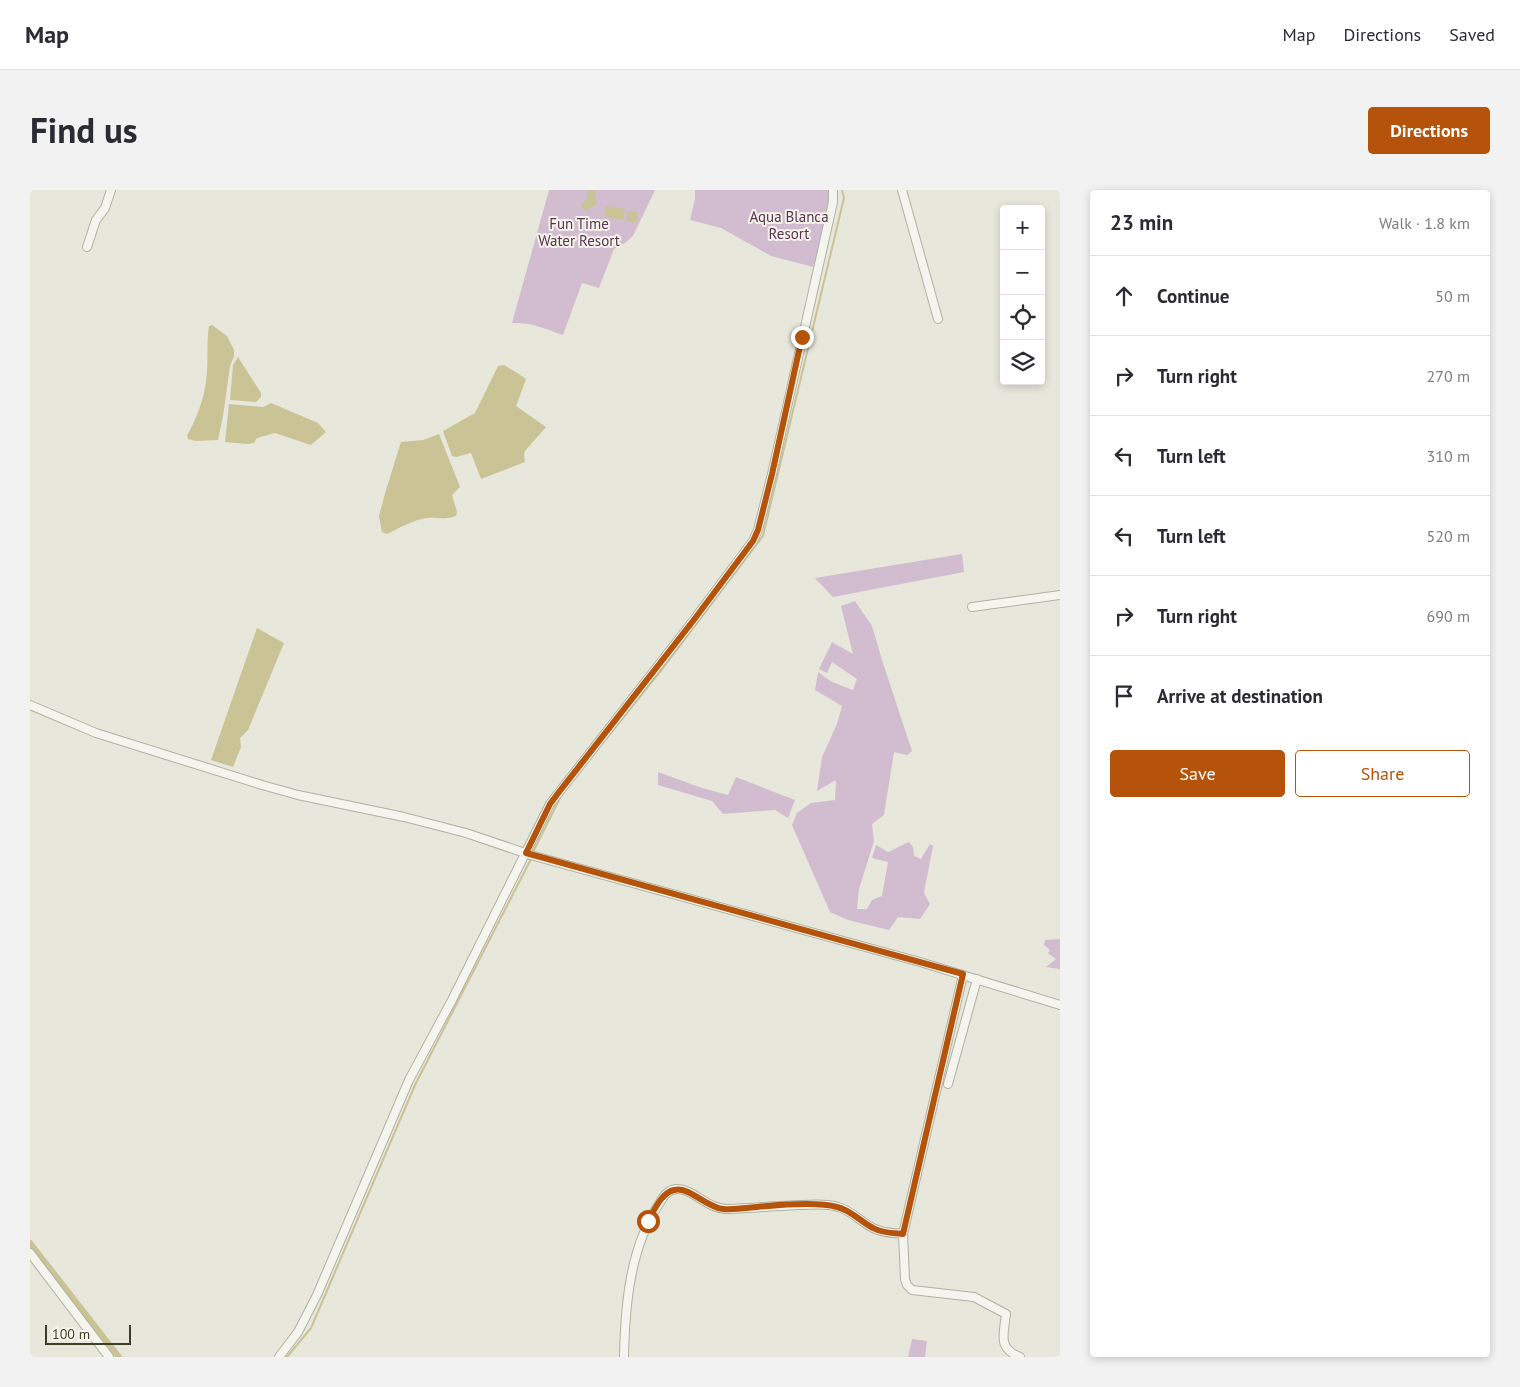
<!DOCTYPE html>
<html lang="en">
<head>
<meta charset="utf-8">
<style>
	:root { --surface:#fff; --page:#f2f2f3; --text:#2b2b33; --muted:#7c7c81; --line:#e1e1e2; --accent:#b45309 }
	body { margin:0; font-family:"PT Sans",sans-serif; background:var(--page); color:var(--text) }
	.controls { position:absolute; right:15px; top:15px; display:grid; overflow:hidden; border-radius:5px; box-shadow:0 2px 8px #0003 }
	.controls button { width:45px; height:45px; display:grid; place-items:center; padding:0; border:0; border-bottom:1px solid var(--line); background:var(--surface); color:var(--text); font:25px sans-serif }
	.scale { position:absolute; left:15px; bottom:12px; width:86px; box-sizing:border-box; padding-left:5px; border:2px solid #3d3e25; border-top:0; font-size:14px; line-height:18px; white-space:nowrap; color:#3d3e25; -webkit-text-stroke:4px #f5f4eb; paint-order:stroke }
	.stop { position:absolute; width:15px; height:15px; margin:-11px; border:4px solid #b45309; border-radius:50%; background:#fff }
	.stop.end { background:#b45309; border-color:#fff; box-shadow:0 1px 5px #0008 }
	.list { margin:0; padding:0; list-style:none }
	h2 { display:flex; justify-content:space-between; align-items:center; height:65px; margin:0; padding:0 20px; font-size:21px }
	h2 small { font-size:16px; font-weight:400; color:var(--muted) }
	.list li { display:grid; grid-template-columns:32px 1fr auto; gap:15px; align-items:center; box-sizing:border-box; height:80px; padding:0 20px; border-top:1px solid var(--line) }
	.list b { display:block; font-size:19px; white-space:nowrap }
	.list em { font-size:16px; font-style:normal; color:var(--muted) }
	.actions { display:flex; gap:10px; padding:15px 20px }
	.actions a { flex:1; padding:11px 0; border:1px solid var(--accent); border-radius:5px; text-align:center; font-size:18px; color:var(--accent) }
	.actions .main { background:var(--accent); color:#fff }
	.icon { flex:none; width:28px; height:28px; fill:none; stroke:currentColor; stroke-width:2; stroke-linecap:round; stroke-linejoin:round }
	.map { position:relative; flex:none; width:1030px; height:1167px; overflow:hidden; border-radius:5px }
	header { display:flex; align-items:center; gap:30px; box-sizing:border-box; height:70px; padding:0 25px; background:var(--surface); border-bottom:1px solid var(--line) }
	header strong { font-size:24px }
	nav { display:flex; gap:28px; margin-inline-start:auto; font-size:18px }
	.intro { display:flex; align-items:center; justify-content:space-between; box-sizing:border-box; height:120px; padding:0 30px }
	h1 { margin:0; font-size:35px }
	.button { padding:12px 22px; border-radius:5px; background:var(--accent); color:#fff; font-size:18px; font-weight:700 }
	main { display:flex; gap:30px; padding:0 30px }
	aside { flex:1; background:var(--surface); border-radius:5px; box-shadow:0 2px 8px #0003 }
	.map>svg:first-child { display:block }
	.green { fill:#d1bdcf }
	.water { fill:#c9c395 }
	.lines { fill:none; stroke-linecap:round; stroke-linejoin:round }
	.stream { stroke:#c9c395; stroke-width:2 }
	.canal { stroke:#c9c395; stroke-width:6 }
	.minor-casing { stroke:#b1b1a1; stroke-width:10 }
	.minor { stroke:#f5f5ef; stroke-width:8 }
	.route { stroke:#b45309; stroke-width:6 }
	.labels { text-anchor:middle; dominant-baseline:central; stroke-width:4; stroke-linejoin:round; paint-order:stroke }
	.park-label { font-size:15px; fill:#5a3252; stroke:#f5f4eb }
</style>
</head>
<body>
<header>
<strong>Map</strong>
<nav><a>Map</a><a>Directions</a><a>Saved</a></nav>
</header>
<div class="intro"><h1>Find us</h1><a class="button">Directions</a></div>
<main>
<div class="map">
<svg width="1030" height="1167" viewBox="0 0 1030 1167">
	<rect width="100%" height="100%" fill="#e7e7dc"/>
	<g class="green">
		<path d="M519,0H625L603,46L595,53L584,59L569,98L552,93L533,145C516,139 501,132 482,133Z"/>
		<path d="M665,0H800L796,33L783,77L741,66L691,38L660,30L665,9Z"/>
		<path d="M932,364L934,382L803,407L785,388Z"/>
		<path d="M825,411L842,436L852,470L882,561L877,565L864,562L854,625L842,634L844,651L829,699L827,719H837L842,710L852,706L858,672L842,668L846,655L858,662L879,652L883,657L884,666L891,669L900,654L903,656L894,703L900,714L890,729L868,727L859,740L818,730L800,722L762,635L767,623L781,613L805,610L806,590L787,601L792,567L807,534L812,516L785,500L788,482L802,492L823,500L827,489L802,472L797,483L789,479L802,452L823,464L811,416Z"/>
		<path d="M628,582L672,598L698,605L706,587L765,610L758,628L745,620L693,624L682,611L628,595Z"/>
		<path d="M1030,749V779L1016,777L1026,769L1018,763L1020,760L1014,755L1015,750Z"/>
		<path d="M882,1149L897,1151L895,1167H878Z"/>
	</g>
	<g class="water">
		<path d="M557,0H562L566,2L565,9L567,12L566,15L557,20L552,18V13L557,9Z"/>
		<path d="M576,16L595,19L593,30L574,26Z"/>
		<path d="M598,21L608,22L606,33L596,31Z"/>
		<path d="M182,135L197,146L204,160V166L200,176L193,226L188,250L165,251L158,249L157,246C166,229 174,210 176,191C179,173 176,154 179,136Z"/>
		<path d="M208,167L231,203V207L226,212L200,210L203,175Z"/>
		<path d="M474,175L489,184L496,189L486,216L516,237L495,261L494,264L495,272L451,289L441,263L426,267L422,266L413,241L445,223L468,176Z"/>
		<path d="M241,213L288,233L296,242L281,255L245,243L227,248L224,253L217,254L195,252L199,214L233,217Z"/>
		<path d="M409,244L430,297L422,305L427,322L426,326C416,330 408,327 398,328C384,329 370,338 357,344L352,342L349,326L356,300L371,252L393,250Z"/>
		<path d="M227,438L254,453L218,540L210,548L211,557L203,577L181,570Z"/>
	</g>
	<g class="lines">
		<g class="stream">
			<path d="M571,555L633,478L733,346L814,8L812,0"/>
			<path d="M502,664L531,606"/>
			<path d="M257,1167L281,1138L385,895L501,669"/>
		</g>
		<path class="canal" d="M0,1053L89,1167"/>
		<g class="minor-casing">
			<g id="minor">
				<path d="M872,0L908,129"/>
				<path d="M57,57L66,30L75,18L81,0"/>
				<path d="M942,417L1030,405"/>
				<path d="M0,515L66,543L232,595L268,605L374,627L436,643L504,666L890,772L1030,815"/>
				<path d="M933,785L873,1044L875,1089L877,1095L882,1100L944,1107L976,1124C974,1144 967,1158 990,1167"/>
				<path d="M918,894L947,789"/>
				<path d="M0,1063L79,1167"/>
				<path d="M249,1167L268,1142L287,1105L379,890L422,810L520,614L663,431L723,351L728,340L742,284L803,12V0"/>
				<path d="M594,1167C595,1116 600,1057 629,1014C633,1007 637,1000 646,999C663,998 678,1020 698,1019C722,1018 746,1016 770,1015C782,1015 796,1013 808,1017C821,1020 831,1032 843,1038C853,1043 862,1043 873,1044"/>
			</g>
		</g>
		<use href="#minor" class="minor"/>
	</g>
	<g class="lines">
		<path class="route" d="M618,1031C624,1021 631,1003 644,1000C659,996 677,1018 693,1019C704,1020 716,1018 727,1017C747,1015 789,1012 807,1017C821,1020 831,1032 843,1038C852,1043 862,1043 873,1044L933,784L496,663L520,614L529,602L663,431L723,351L728,340L742,284L772,147"/>
	</g>
	<g class="labels">
		<g class="park-label">
			<text x="759" y="26">Aqua Blanca<tspan x="759" dy="17">Resort</tspan></text>
			<text x="549" y="33">Fun Time<tspan x="549" dy="17">Water Resort</tspan></text>
		</g>
	</g>
</svg>
<div class="controls">
<button>+</button>
<button>−</button>
<button><svg class="icon" aria-label="locate" viewBox="0 0 24 24"><circle cx="12" cy="12" r="6"/><path d="M12 2v4M12 18v4M2 12h4M18 12h4"/></svg></button>
<button><svg class="icon" aria-label="layers" viewBox="0 0 24 24"><path d="M12 4l9 5-9 5-9-5zM3 14l9 5 9-5"/></svg></button>
</div>
<div class="scale">100 m</div>
<div class="stop" style="left:618px;top:1031px"></div>
<div class="stop end" style="left:772px;top:147px"></div>
</div>
<aside>
<h2>23 min<small>Walk · 1.8 km</small></h2>
<ul class="list">
<li><svg class="icon" aria-label="ahead" viewBox="0 0 24 24"><path d="M12 20V5M6 11l6-6 6 6"/></svg><div><b>Continue</b></div><em>50 m</em></li>
<li><svg class="icon" aria-label="right" viewBox="0 0 24 24"><path d="M7 20v-9h11M14 6l5 5-5 5"/></svg><div><b>Turn right</b></div><em>270 m</em></li>
<li><svg class="icon" aria-label="left" viewBox="0 0 24 24"><path d="M17 20v-9H6M10 6l-5 5 5 5"/></svg><div><b>Turn left</b></div><em>310 m</em></li>
<li><svg class="icon" aria-label="left" viewBox="0 0 24 24"><path d="M17 20v-9H6M10 6l-5 5 5 5"/></svg><div><b>Turn left</b></div><em>520 m</em></li>
<li><svg class="icon" aria-label="right" viewBox="0 0 24 24"><path d="M7 20v-9h11M14 6l5 5-5 5"/></svg><div><b>Turn right</b></div><em>690 m</em></li>
<li><svg class="icon" aria-label="arrive" viewBox="0 0 24 24"><path d="M6 21V4h12l-3 4 3 4H6"/></svg><div><b>Arrive at destination</b></div></li>
</ul>
<div class="actions"><a class="main">Save</a><a>Share</a></div>
</aside>
</main>
</body>
</html>
